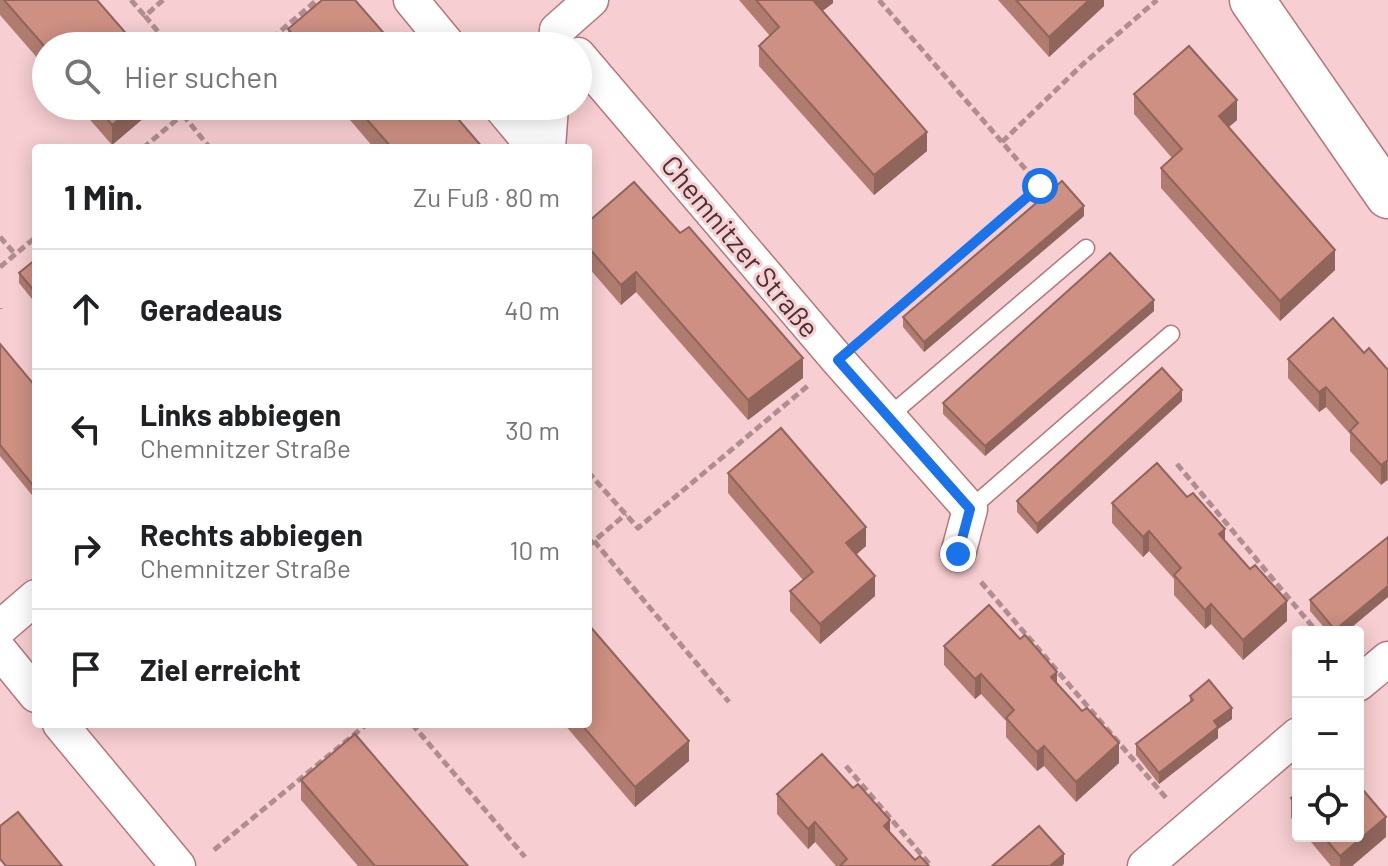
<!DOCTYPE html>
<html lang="de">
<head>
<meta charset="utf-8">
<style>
	:root { --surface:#fff; --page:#f2f2f2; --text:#202124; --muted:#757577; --line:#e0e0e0 }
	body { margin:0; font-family:Barlow,sans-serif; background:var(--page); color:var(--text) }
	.controls { position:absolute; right:24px; bottom:24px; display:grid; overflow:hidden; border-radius:8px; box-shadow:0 4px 20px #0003 }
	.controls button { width:72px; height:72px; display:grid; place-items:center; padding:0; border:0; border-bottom:2px solid var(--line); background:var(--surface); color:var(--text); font:40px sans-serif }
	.stop { position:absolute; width:24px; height:24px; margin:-18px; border:6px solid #1a73e8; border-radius:50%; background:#fff }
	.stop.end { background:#1a73e8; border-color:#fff; box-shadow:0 2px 8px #0008 }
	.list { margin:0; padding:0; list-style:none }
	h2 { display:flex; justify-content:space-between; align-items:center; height:104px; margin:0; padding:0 32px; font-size:34px }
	h2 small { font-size:26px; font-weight:400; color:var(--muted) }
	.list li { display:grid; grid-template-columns:52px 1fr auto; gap:24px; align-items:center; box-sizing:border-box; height:120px; padding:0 32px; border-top:2px solid var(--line) }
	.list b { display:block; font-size:30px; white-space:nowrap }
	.list p { margin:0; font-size:26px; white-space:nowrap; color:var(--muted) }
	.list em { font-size:26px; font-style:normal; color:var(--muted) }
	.icon { flex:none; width:44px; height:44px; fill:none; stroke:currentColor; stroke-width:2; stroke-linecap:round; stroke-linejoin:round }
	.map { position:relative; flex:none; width:1388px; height:866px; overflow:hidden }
	.search { position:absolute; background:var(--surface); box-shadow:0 4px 20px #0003; left:32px; top:32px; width:560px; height:88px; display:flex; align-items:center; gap:20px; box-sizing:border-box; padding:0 28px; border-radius:44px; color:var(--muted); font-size:30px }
	.panel { position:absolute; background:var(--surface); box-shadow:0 4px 20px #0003; left:32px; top:144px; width:560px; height:584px; border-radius:8px }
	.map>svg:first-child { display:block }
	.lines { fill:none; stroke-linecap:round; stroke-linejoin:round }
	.lane-casing { stroke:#b5777c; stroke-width:19 }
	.street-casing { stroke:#b5777c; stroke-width:37 }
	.secondary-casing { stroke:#b5777c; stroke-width:47 }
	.path { stroke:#b08d90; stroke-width:5; stroke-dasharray:8 4; stroke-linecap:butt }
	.lane { stroke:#fff; stroke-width:16 }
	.street { stroke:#fff; stroke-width:34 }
	.secondary { stroke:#fff; stroke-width:44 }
	.wall { fill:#b07c70 }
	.shaded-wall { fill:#90655b }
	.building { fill:#cd9082; stroke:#90655b; stroke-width:2 }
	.route { stroke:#1a73e8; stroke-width:10 }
	.labels { text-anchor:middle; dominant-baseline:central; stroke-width:6; stroke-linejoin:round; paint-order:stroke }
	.street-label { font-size:28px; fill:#4b3032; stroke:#f7ced1 }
</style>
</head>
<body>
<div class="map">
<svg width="1388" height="866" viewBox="0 0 1388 866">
	<rect width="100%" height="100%" fill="#f7ced1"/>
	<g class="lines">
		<g class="lane-casing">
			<g id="lane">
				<path d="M888,417L1086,248"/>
				<path d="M970,509L1171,334"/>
			</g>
		</g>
		<g class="street-casing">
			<g id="street">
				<path d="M411,0L449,46"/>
				<path d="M556,46L557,30L591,0"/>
				<path d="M578,55L838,360L970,509L958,554"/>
				<path d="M500,106L535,148"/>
				<path d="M548,148L551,106"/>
				<path d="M0,628L36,597"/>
				<path d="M0,651L36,695"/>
				<path d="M1358,684L1388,659"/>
				<path d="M60,724L178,866"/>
				<path d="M1145,866L1298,735"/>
			</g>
		</g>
		<g class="secondary-casing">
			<path id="secondary" d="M1252,0L1388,196"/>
		</g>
		<g class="path">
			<path d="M131,0L145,16"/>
			<path d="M163,0L145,16L170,46"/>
			<path d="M263,46L317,0"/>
			<path d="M183,115L210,148"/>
			<path d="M1002,142L1083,64L1157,0"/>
			<path d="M143,148L193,106"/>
			<path d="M0,237L15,254"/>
			<path d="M0,267L36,237"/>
			<path d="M0,308V309"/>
			<path d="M866,336L1040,186L879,0"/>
			<path d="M1177,464L1317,632"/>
			<path d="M588,472L638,528L810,384"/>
			<path d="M594,541L729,702"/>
			<path d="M588,546L626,514"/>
			<path d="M981,582L1167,799"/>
			<path d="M412,724L525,857"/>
			<path d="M846,766L931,866"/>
			<path d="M214,850L367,724"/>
		</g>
		<use href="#lane" class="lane"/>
		<use href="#street" class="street"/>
		<use href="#secondary" class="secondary"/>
	</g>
	<g class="wall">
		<path d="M0,0H4L46,46V68L0,15Z"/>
		<path d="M739,0H833V3L822,11L927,151L874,195L759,66V46L770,36Z"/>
		<path d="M998,0H1104V6L1049,57Z"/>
		<path d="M288,29L395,46H288Z"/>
		<path d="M1134,94L1237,120L1229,127L1335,270L1280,321L1161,188V168L1172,158L1134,114Z"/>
		<path d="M78,106H158L112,145Z"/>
		<path d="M338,106H447L483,148H374Z"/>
		<path d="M1084,216L924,352L903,327V317Z"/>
		<path d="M588,222L803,378L748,420L636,292L621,305L588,267Z"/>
		<path d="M36,259V304L19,283V273Z"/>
		<path d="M1154,311L985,456L943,414V403Z"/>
		<path d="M0,344L36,387V500L0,456Z"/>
		<path d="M1364,353L1388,370V480L1381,485L1350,451V434L1326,407L1319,412L1288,378V359Z"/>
		<path d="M1182,401L1037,534L1017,512V501Z"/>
		<path d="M728,473L866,546L856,555L875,596L820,644L790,611V591L803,580L728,493Z"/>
		<path d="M1112,503L1225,541L1287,621L1243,660L1211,624L1205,629L1174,595V579L1149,551L1143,557L1112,523Z"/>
		<path d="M1310,600L1346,632H1328L1310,611Z"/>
		<path d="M944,646L1057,684L1119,763L1076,802L1044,766L1037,771L1006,737V721L981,694L975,699L944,665Z"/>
		<path d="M1190,696L1232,719L1218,729V738L1159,784L1136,755V744L1190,702Z"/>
		<path d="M564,724H588L689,761L635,807Z"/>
		<path d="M301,780L468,866H358L301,800Z"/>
		<path d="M1298,792V826L1291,818V798Z"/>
		<path d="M777,794L890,833L915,860L929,866H836L815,842L808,849L777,814Z"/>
		<path d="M1306,836H1358L1386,837L1352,866H1331Z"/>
	</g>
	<g class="shaded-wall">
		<path d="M812,0H833V3L812,19Z"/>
		<path d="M1089,0H1104V6L1049,57V37Z"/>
		<path d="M1237,100V120L1219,135V116Z"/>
		<path d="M135,106H158L112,145V125Z"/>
		<path d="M927,132V151L874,195V175Z"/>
		<path d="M1084,206V216L924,352V342Z"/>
		<path d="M1335,250V270L1280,321V301Z"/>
		<path d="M636,272V292L621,305V285Z"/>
		<path d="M1154,300V311L985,456V446Z"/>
		<path d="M803,358V378L748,420V400Z"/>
		<path d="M1326,387V407L1319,412V392Z"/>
		<path d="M1182,390V401L1037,534V524Z"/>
		<path d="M1387,460V479L1381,485V465Z"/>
		<path d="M866,527V546L846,563V543Z"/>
		<path d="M1225,529V549L1219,534Z"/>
		<path d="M1149,531V551L1143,557V537Z"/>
		<path d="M875,576V596L820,644V624Z"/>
		<path d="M1388,586V597L1346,632H1335V630Z"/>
		<path d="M1287,601V621L1243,660V640Z"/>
		<path d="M1211,604V624L1205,629V610Z"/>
		<path d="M1057,672V691L1051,677Z"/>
		<path d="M981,674V694L975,699V679Z"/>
		<path d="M1232,708V719L1218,729V738L1159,784V773L1214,721Z"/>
		<path d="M689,741V761L635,807V787Z"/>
		<path d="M1119,743V763L1076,802V782Z"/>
		<path d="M1044,746V766L1037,771V752Z"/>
		<path d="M1386,817V837L1352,866H1340V856Z"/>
		<path d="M890,820V840L884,826Z"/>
		<path d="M815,822V842L808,849V829Z"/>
		<path d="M1064,854V864L1062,866H1050Z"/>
	</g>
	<g class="building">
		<path d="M4,0H97L137,46H46V48Z"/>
		<path d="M322,0H355L395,46H303L288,29Z"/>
		<path d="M756,0H813L927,132L874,175L759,46L779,27Z"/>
		<path d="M1016,0H1089L1049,37Z"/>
		<path d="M1189,46L1237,100L1219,116L1335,250L1280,301L1161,168L1182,149L1134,94Z"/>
		<path d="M96,106H135L112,125Z"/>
		<path d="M355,106H447L483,148H392Z"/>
		<path d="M1062,181L1084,206L924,342L903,317Z"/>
		<path d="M634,182L680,233L689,227L803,358L748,400L636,272L621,285L588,247V222Z"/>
		<path d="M1110,253L1154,300L985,446L943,403Z"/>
		<path d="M36,259V293L19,273Z"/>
		<path d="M1333,318L1364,353L1369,348L1388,370V460L1381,465L1350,431L1358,423L1326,387L1319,392L1288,359Z"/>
		<path d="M0,344L36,387V489L0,445Z"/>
		<path d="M1162,368L1182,390L1037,524L1017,501Z"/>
		<path d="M781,428L866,527L846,543L875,576L820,624L790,591L813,572L728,473Z"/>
		<path d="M1157,463L1187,497L1193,493L1225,529L1219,534L1250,569L1255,565L1287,601L1243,640L1211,604L1205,610L1174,575L1181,568L1149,531L1143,537L1112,503Z"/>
		<path d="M1388,537V586L1335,630L1310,600Z"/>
		<path d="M989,605L1020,639L1025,635L1057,672L1051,677L1082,711L1087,708L1119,743L1076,782L1044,746L1037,752L1006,718L1014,710L981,674L975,679L944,646Z"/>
		<path d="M588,624L689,741L635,787L581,724H588Z"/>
		<path d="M1209,680L1232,708L1214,721L1218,727L1159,773L1136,744L1193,700L1190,696Z"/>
		<path d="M355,734L468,866H375L301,780Z"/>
		<path d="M822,754L853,788L858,784L890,820L884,826L915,860L920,856L929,866H840L847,859L815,822L808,829L777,794Z"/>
		<path d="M1358,784L1386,817L1340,856L1323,836H1358Z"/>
		<path d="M1298,792V806L1291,798Z"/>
		<path d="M18,812L62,866H6L0,859V826Z"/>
		<path d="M1039,826L1064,854L1050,866H992Z"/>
	</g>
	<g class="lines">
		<path class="route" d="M958,554L970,509L838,360L1040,186"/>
	</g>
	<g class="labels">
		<g class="street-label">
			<text transform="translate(741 246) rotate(50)">Chemnitzer Straße</text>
		</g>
	</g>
</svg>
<div class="controls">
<button>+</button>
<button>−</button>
<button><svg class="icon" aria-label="locate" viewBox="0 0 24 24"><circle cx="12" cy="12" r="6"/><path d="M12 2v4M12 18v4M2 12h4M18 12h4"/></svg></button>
</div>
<div class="stop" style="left:1040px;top:186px"></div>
<div class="stop end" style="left:958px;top:554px"></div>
<div class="search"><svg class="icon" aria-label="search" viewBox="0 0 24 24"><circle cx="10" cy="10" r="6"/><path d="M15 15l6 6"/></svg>Hier suchen</div>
<section class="panel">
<h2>1 Min.<small>Zu Fuß · 80 m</small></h2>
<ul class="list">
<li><svg class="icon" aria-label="ahead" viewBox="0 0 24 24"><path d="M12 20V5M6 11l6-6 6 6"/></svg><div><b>Geradeaus</b></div><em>40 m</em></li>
<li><svg class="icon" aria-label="left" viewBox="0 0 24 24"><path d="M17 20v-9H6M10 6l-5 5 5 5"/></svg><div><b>Links abbiegen</b><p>Chemnitzer Straße</p></div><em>30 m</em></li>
<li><svg class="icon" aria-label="right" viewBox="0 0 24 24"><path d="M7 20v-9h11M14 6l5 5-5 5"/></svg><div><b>Rechts abbiegen</b><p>Chemnitzer Straße</p></div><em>10 m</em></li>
<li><svg class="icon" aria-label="arrive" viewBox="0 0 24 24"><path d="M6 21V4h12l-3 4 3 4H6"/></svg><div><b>Ziel erreicht</b></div></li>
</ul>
</section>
</div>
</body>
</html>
